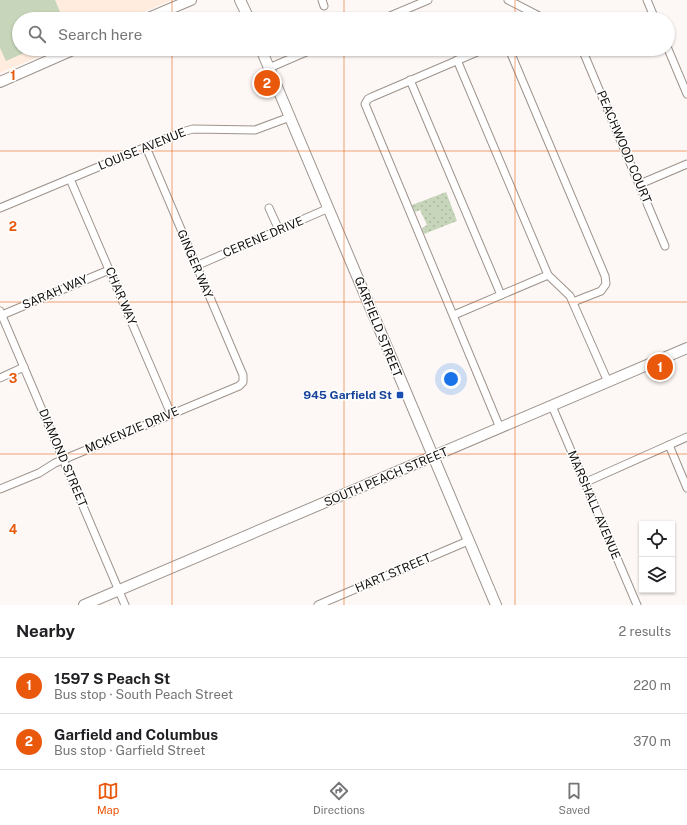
<!DOCTYPE html>
<html lang="en">
<head>
<meta charset="utf-8">
<style>
	:root { --surface:#fff; --page:#f6f6f6; --text:#202124; --muted:#757577; --line:#e0e0e0; --accent:#ea580c }
	body { margin:0; font-family:"Public Sans",sans-serif; background:var(--page); color:var(--text) }
	.controls { position:absolute; right:12px; bottom:12px; display:grid; overflow:hidden; border-radius:0px; box-shadow:0 1px 3px #0004 }
	.controls button { width:36px; height:36px; display:grid; place-items:center; padding:0; border:0; border-bottom:1px solid var(--line); background:var(--surface); color:var(--text); font:20px sans-serif }
	.you { position:absolute; left:451px; top:379px; width:14px; height:14px; margin:-10px; border:3px solid #fff; border-radius:50%; background:#1a73e8; box-shadow:0 0 0 6px #1a73e833 }
	.badge { display:grid; place-items:center; width:26px; height:26px; border-radius:50%; background:var(--accent); color:#fff; font-size:13px; font-weight:700 }
	.pin { position:absolute; translate:-50% -50%; border:2px solid #fff; box-shadow:0 1px 4px #0006 }
	.list { margin:0; padding:0; list-style:none }
	h2 { display:flex; justify-content:space-between; align-items:center; height:52px; margin:0; padding:0 16px; font-size:17px }
	h2 small { font-size:13px; font-weight:400; color:var(--muted) }
	.list li { display:grid; grid-template-columns:26px 1fr auto; gap:12px; align-items:center; box-sizing:border-box; height:56px; padding:0 16px; border-top:1px solid var(--line) }
	.list b { display:block; font-size:15px; white-space:nowrap }
	.list p { margin:0; font-size:13px; white-space:nowrap; color:var(--muted) }
	.list em { font-size:13px; font-style:normal; color:var(--muted) }
	.icon { flex:none; width:22px; height:22px; fill:none; stroke:currentColor; stroke-width:2; stroke-linecap:round; stroke-linejoin:round }
	.map { position:relative; flex:none; width:687px; height:605px; overflow:hidden }
	.search { position:absolute; background:var(--surface); box-shadow:0 1px 3px #0004; left:12px; right:12px; top:12px; height:44px; display:flex; align-items:center; gap:10px; box-sizing:border-box; padding:0 14px; border-radius:22px; color:var(--muted); font-size:15px }
	.sheet { height:164px; background:var(--surface) }
	nav { display:flex; justify-content:space-around; align-items:center; box-sizing:border-box; height:56px; border-top:1px solid var(--line); background:var(--surface); font-size:11px; color:var(--muted) }
	nav a { display:grid; justify-items:center; gap:2px }
	nav .on { color:var(--accent) }
	.map>svg:first-child { display:block }
	.built { fill:#ffecde }
	.grass { fill:url(#grass-dots) }
	.park { fill:#c7d5ba }
	.lines { fill:none; stroke-linecap:round; stroke-linejoin:round }
	.street-casing { stroke:#9e938b; stroke-width:9 }
	.secondary-casing { stroke:#9e938b; stroke-width:12 }
	.street { stroke:#fff; stroke-width:7 }
	.secondary { stroke:#fff; stroke-width:10 }
	.grid { fill:none; stroke:#e8590c; stroke-width:1; stroke-opacity:0.55 }
	.transit-dot { fill:#1a4fb4; stroke:#fff; stroke-width:1.5 }
	.labels { text-anchor:middle; dominant-baseline:central; stroke-width:3; stroke-linejoin:round; paint-order:stroke }
	.street-label { font-size:12px; fill:#120e0b; stroke:#fff }
	.transit-label { font-size:12px; font-weight:bold; fill:#164399; stroke:#fff; text-anchor:end }
	.grid-label { font-size:13px; text-anchor:middle; font-weight:bold; fill:#e8590c; stroke:#fff; stroke-width:3; stroke-linejoin:round; paint-order:stroke }
</style>
</head>
<body>
<div class="map">
<svg width="687" height="605" viewBox="0 0 687 605">
	<defs>
		<pattern id="grass-dots" width="8" height="8" patternUnits="userSpaceOnUse"><rect width="8" height="8" fill="#c7d5ba"/><path d="M2 2h.1M6 6h.1" fill="none" stroke="#aab69f" stroke-width="1.8" stroke-linecap="round"/></pattern>
	</defs>
	<rect width="100%" height="100%" fill="#fdf8f5"/>
	<path class="built" d="M0,0H172L127,19H19V49H56L0,73Z"/>
	<path class="grass" d="M446,192L457,221L424,234L422,228L427,225L420,210L415,212L412,205Z"/>
	<g class="park">
		<path d="M0,0H55L63,19H19V49H33L6,61L0,48Z"/>
		<circle cx="437" cy="212" r="4.5"/>
	</g>
	<g class="lines">
		<g class="street-casing">
			<g id="street">
				<path d="M322,0L324,6"/>
				<path d="M508,0L545,19"/>
				<path d="M647,0L655,19"/>
				<path d="M383,19L428,0"/>
				<path d="M484,49L372,97L368,99L365,104L500,428"/>
				<path d="M509,49L605,276L606,284L601,291L573,302"/>
				<path d="M582,49L665,246"/>
				<path d="M668,49L687,94"/>
				<path d="M457,60L548,275L570,296L608,382"/>
				<path d="M269,68L313,49"/>
				<path d="M410,80L501,295"/>
				<path d="M70,179L171,414"/>
				<path d="M640,184L687,164"/>
				<path d="M0,208L182,132L193,129L255,130L290,117"/>
				<path d="M269,208L279,230"/>
				<path d="M196,266L329,208"/>
				<path d="M0,311L125,605"/>
				<path d="M2,315L109,270"/>
				<path d="M454,315L548,275"/>
				<path d="M0,378L24,367"/>
				<path d="M552,406L637,605"/>
				<path d="M669,445L687,488"/>
				<path d="M584,483L687,437"/>
				<path d="M0,489L39,473L55,463L239,386L243,382V375L146,147"/>
				<path d="M318,605L468,541"/>
			</g>
		</g>
		<g class="secondary-casing">
			<g id="secondary">
				<path d="M240,0L249,19"/>
				<path d="M146,19L191,0"/>
				<path d="M261,49L496,605"/>
				<path d="M0,82L75,49"/>
				<path d="M84,605L687,348"/>
			</g>
		</g>
		<use href="#street" class="street"/>
		<use href="#secondary" class="secondary"/>
	</g>
	<path class="grid" d="M172,0V19M344,0V19M515,0V19M172,49V605M344,49V605M515,49V605M0,151H687M0,302H687M0,454H687"/>
	<rect class="transit-dot" x="396" y="391" width="8" height="8" rx="2"/>
	<g class="labels">
		<g class="street-label">
			<text transform="translate(624 147) rotate(67)">PEACHWOOD COURT</text>
			<text transform="translate(142 149) rotate(-22)">LOUISE AVENUE</text>
			<text transform="translate(263 237) rotate(-23)">CERENE DRIVE</text>
			<text transform="translate(195 264) rotate(67)">GINGER WAY</text>
			<text transform="translate(55 292) rotate(-23)">SARAH WAY</text>
			<text transform="translate(121 296) rotate(67)">CHAR WAY</text>
			<text transform="translate(378 327) rotate(68)">GARFIELD STREET</text>
			<text transform="translate(132 430) rotate(-23)">MCKENZIE DRIVE</text>
			<text transform="translate(63 458) rotate(67)">DIAMOND STREET</text>
			<text transform="translate(386 477) rotate(-23)">SOUTH PEACH STREET</text>
			<text transform="translate(594 505) rotate(67)">MARSHALL AVENUE</text>
			<text transform="translate(393 573) rotate(-23)">HART STREET</text>
		</g>
		<g class="transit-label">
			<text x="392" y="395">945 Garfield St</text>
		</g>
	</g>
	<g class="grid-label">
		<text x="13" y="80">1</text>
		<text x="13" y="231">2</text>
		<text x="13" y="383">3</text>
		<text x="13" y="534">4</text>
	</g>
</svg>
<div class="controls">
<button><svg class="icon" aria-label="locate" viewBox="0 0 24 24"><circle cx="12" cy="12" r="6"/><path d="M12 2v4M12 18v4M2 12h4M18 12h4"/></svg></button>
<button><svg class="icon" aria-label="layers" viewBox="0 0 24 24"><path d="M12 4l9 5-9 5-9-5zM3 14l9 5 9-5"/></svg></button>
</div>
<div class="you"></div>
<div class="pin badge" style="left:660px;top:367px">1</div>
<div class="pin badge" style="left:267px;top:83px">2</div>
<div class="search"><svg class="icon" aria-label="search" viewBox="0 0 24 24"><circle cx="10" cy="10" r="6"/><path d="M15 15l6 6"/></svg>Search here</div>
</div>
<section class="sheet">
<h2>Nearby<small>2 results</small></h2>
<ul class="list">
<li><span class="badge">1</span><div><b>1597 S Peach St</b><p>Bus stop · South Peach Street</p></div><em>220 m</em></li>
<li><span class="badge">2</span><div><b>Garfield and Columbus</b><p>Bus stop · Garfield Street</p></div><em>370 m</em></li>
</ul>
</section>
<nav>
<a class="on"><svg class="icon" aria-label="map" viewBox="0 0 24 24"><path d="M3 6l6-2 6 2 6-2v14l-6 2-6-2-6 2zM9 4v14M15 6v14"/></svg>Map</a>
<a><svg class="icon" aria-label="directions" viewBox="0 0 24 24"><path d="M12 3l9 9-9 9-9-9zM9 14v-3h6M13 9l2 2-2 2"/></svg>Directions</a>
<a><svg class="icon" aria-label="saved" viewBox="0 0 24 24"><path d="M7 4h10v16l-5-4-5 4z"/></svg>Saved</a>
</nav>
</body>
</html>
